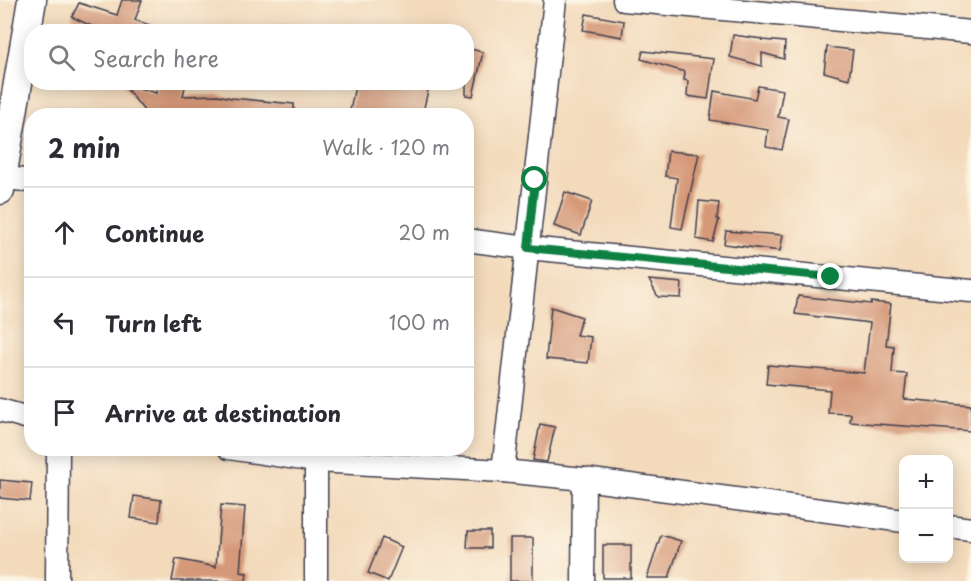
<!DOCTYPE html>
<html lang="en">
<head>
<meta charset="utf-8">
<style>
	:root { --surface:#fff; --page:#f7f7f7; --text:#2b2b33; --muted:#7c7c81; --line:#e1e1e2 }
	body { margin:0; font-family:"Playpen Sans",sans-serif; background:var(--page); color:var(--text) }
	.controls { position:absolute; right:18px; bottom:18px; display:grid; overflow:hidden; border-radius:12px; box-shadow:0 3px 15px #0003 }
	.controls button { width:54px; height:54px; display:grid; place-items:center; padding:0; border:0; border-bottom:2px solid var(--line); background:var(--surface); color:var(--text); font:30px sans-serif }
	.stop { position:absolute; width:18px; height:18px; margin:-14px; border:4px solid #0b8043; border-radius:50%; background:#fff }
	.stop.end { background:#0b8043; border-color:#fff; box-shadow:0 2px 6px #0008 }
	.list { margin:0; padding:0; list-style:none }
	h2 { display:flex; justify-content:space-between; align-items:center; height:78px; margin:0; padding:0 24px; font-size:26px }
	h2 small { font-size:20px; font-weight:400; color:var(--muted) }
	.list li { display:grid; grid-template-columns:39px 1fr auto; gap:18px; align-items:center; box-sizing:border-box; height:90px; padding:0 24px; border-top:2px solid var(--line) }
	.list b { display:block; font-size:22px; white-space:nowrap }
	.list em { font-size:20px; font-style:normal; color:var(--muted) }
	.icon { flex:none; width:33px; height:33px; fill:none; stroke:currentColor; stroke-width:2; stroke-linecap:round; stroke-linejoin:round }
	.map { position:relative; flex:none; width:971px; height:581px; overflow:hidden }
	.search { position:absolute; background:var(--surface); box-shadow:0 3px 15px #0003; left:24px; top:24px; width:450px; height:66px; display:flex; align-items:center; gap:15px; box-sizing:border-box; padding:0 21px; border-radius:24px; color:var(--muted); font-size:22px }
	.panel { position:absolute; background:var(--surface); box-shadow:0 3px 15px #0003; left:24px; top:108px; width:450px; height:348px; border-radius:24px }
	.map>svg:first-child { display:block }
	.building { fill:#d59878 }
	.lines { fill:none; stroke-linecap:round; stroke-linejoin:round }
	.minor-casing { stroke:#413e4e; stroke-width:25 }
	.tertiary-casing { stroke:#413e4e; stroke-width:31 }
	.minor { stroke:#fff; stroke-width:22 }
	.tertiary { stroke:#fff; stroke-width:28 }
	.route { stroke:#0b8043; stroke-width:8 }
</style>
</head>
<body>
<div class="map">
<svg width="971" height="581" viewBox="0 0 971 581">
	<rect width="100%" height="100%" fill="#fcf5e5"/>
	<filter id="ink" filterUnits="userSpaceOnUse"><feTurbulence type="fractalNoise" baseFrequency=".0167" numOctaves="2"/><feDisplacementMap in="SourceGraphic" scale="12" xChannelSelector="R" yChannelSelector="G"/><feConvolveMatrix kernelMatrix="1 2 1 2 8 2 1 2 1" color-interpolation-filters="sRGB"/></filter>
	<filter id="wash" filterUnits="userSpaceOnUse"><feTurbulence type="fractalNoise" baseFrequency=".008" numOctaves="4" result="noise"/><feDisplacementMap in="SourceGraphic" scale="24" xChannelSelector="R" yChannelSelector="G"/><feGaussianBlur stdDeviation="1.35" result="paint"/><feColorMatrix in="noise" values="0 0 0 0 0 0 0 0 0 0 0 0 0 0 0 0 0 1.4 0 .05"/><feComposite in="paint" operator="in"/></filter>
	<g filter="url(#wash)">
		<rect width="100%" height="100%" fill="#f3dabb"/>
		<g id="blocks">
			<g class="building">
				<path d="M122,0H142L135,20L158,28V32H104L72,17L79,3L117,15Z"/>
				<path d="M586,14L624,21L622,37L583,30Z"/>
				<path d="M733,35L762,39V40L785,42L784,59L762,53V66L730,57Z"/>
				<path d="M827,47L853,50L849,79L824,72Z"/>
				<path d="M466,48L483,52L473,96L466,95Z"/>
				<path d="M643,51L714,59L708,99L687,96L688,81L684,80L685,72L641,59Z"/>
				<path d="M158,82H186L183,96L218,95L231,98L294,104V116H173L145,112L122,83L156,93Z"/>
				<path d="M407,82H430L422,116H349L355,86L406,88Z"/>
				<path d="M758,86L783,90L778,117L789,119L782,150L766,147L768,130L710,120L714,91L755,99Z"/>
				<path d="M668,151L699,154L682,229L671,227L677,178L665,176Z"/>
				<path d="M565,192L592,201L581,235L554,226Z"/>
				<path d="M699,201L719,203L717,219L719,220L713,242L696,239Z"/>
				<path d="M726,231L783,235L780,251L724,244Z"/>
				<path d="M649,280L682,283L681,298L658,297Z"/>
				<path d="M798,296L871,304V302L891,304L886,345L894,346L892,373L907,374L904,399L971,405V431L850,422L851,414L828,413L830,390L766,384L768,365L864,373L870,323L795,314Z"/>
				<path d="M551,307L582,317L576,335L591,337L588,363L546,359Z"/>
				<path d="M540,424L555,427L547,462L533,460Z"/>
				<path d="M0,480L32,483L30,501L0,498Z"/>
				<path d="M134,496L161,500L159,522L131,518Z"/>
				<path d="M221,505L245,507L240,572L247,573L246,581H172L176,559L216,567Z"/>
				<path d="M468,531H490V548H467Z"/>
				<path d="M661,535L681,541L669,578H647Z"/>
				<path d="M382,538L402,547L388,581L368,573Z"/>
				<rect x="510" y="538" width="23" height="43"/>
				<rect x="603" y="545" width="28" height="33"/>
			</g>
		</g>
	</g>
	<g filter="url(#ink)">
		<use href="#blocks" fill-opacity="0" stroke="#413e4e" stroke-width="1.5"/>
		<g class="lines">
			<g class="minor-casing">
				<g id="minor">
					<path d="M624,0L971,32"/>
					<path d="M0,177L32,181"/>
					<path d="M466,240L528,248L971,291"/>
					<path d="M0,410L32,419"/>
					<path d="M229,448L316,461L503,471L584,479L904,521"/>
					<path d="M316,461V581"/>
					<path d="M503,471L555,0"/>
					<path d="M948,526L971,529"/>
					<path d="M57,581L58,448"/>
					<path d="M583,581L584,479"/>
				</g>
			</g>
			<g class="tertiary-casing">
				<path id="tertiary" d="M0,190L32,0"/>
			</g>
			<use href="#minor" class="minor"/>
			<use href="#tertiary" class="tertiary"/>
		</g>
	</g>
	<g class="lines" filter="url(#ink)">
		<path class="route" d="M535,180L528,248L831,277"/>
	</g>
</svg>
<div class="controls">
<button>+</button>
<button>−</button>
</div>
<div class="stop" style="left:535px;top:180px"></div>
<div class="stop end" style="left:831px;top:277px"></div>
<div class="search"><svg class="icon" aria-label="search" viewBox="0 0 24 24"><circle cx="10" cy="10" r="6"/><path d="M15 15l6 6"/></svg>Search here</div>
<section class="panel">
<h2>2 min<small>Walk · 120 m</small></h2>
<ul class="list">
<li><svg class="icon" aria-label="ahead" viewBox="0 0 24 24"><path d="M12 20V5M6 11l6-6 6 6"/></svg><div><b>Continue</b></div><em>20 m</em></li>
<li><svg class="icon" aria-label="left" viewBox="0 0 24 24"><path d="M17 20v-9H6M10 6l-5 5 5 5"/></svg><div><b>Turn left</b></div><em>100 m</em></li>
<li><svg class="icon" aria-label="arrive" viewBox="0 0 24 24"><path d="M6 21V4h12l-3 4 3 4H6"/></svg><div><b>Arrive at destination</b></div></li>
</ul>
</section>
</div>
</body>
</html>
